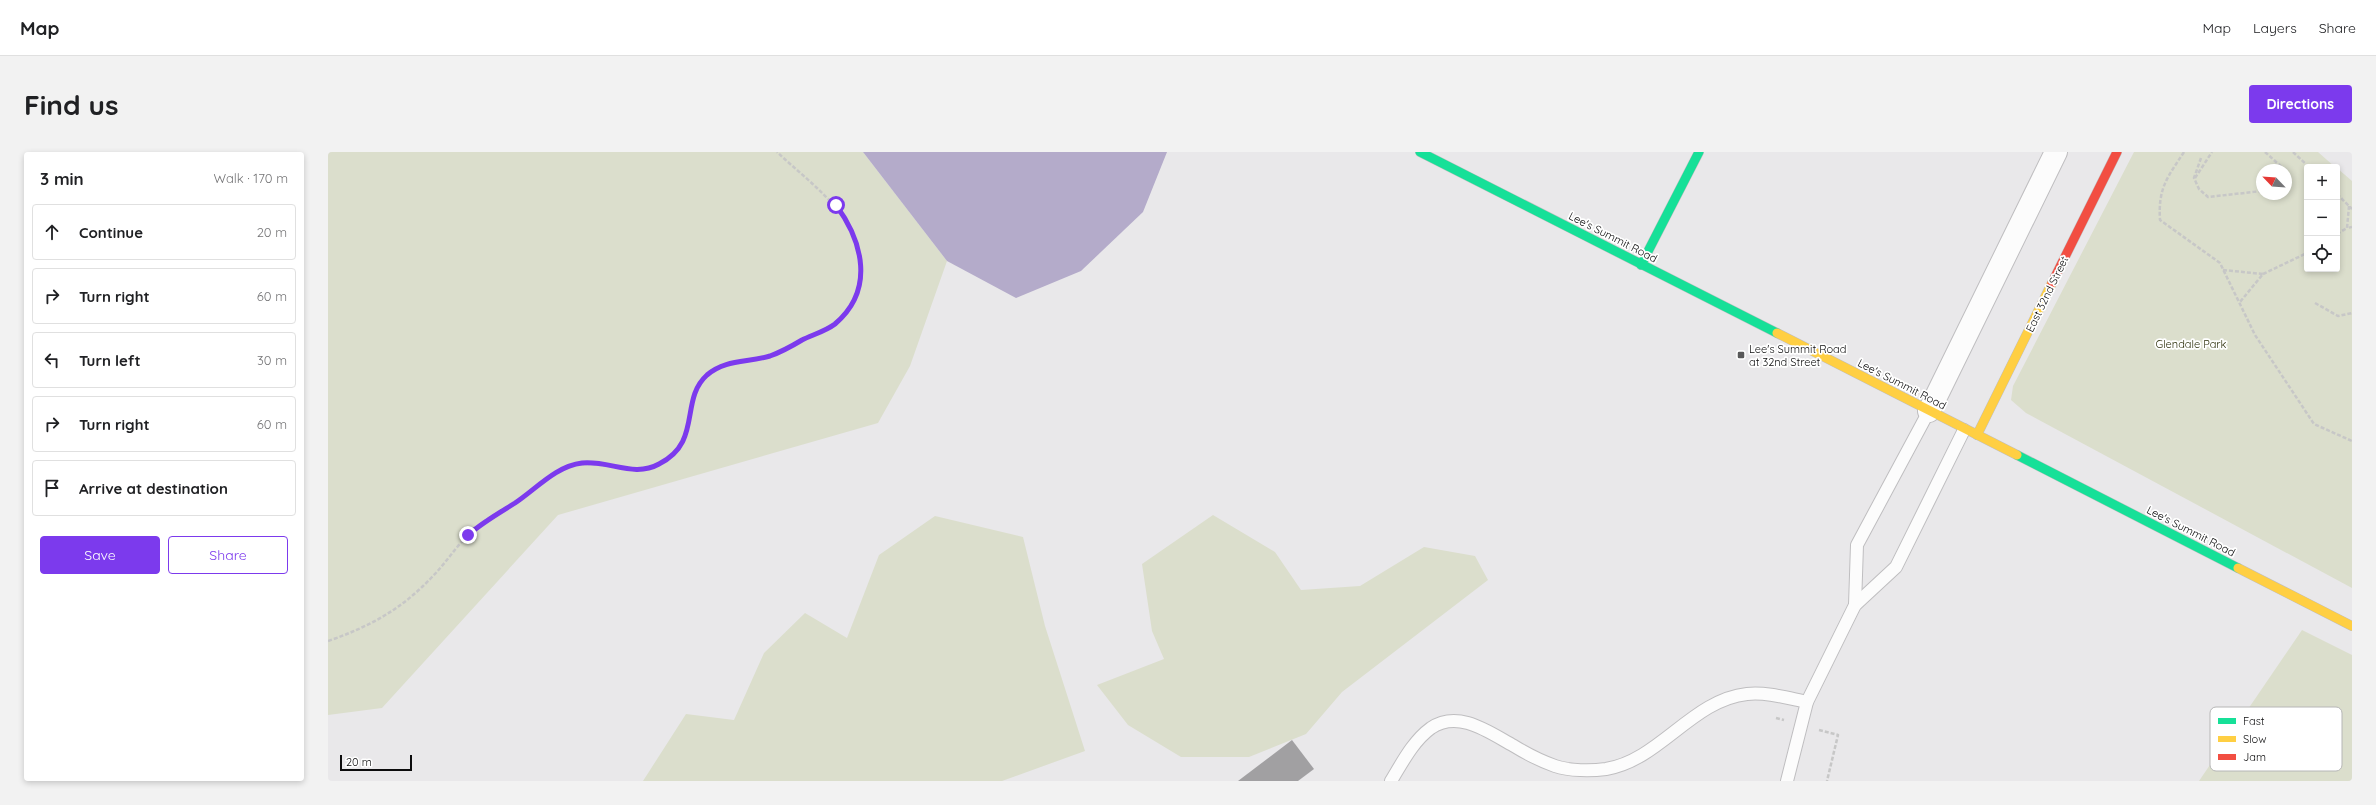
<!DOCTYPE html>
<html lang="en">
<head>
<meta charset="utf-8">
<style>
	:root { --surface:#fff; --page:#f2f2f2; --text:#202124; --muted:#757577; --line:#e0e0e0; --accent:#7c3aed }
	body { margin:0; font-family:Quicksand,sans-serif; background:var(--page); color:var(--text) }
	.controls { position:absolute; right:12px; top:12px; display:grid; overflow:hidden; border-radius:4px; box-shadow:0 2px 6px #0003 }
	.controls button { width:36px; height:36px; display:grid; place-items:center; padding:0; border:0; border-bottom:1px solid var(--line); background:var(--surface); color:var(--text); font:20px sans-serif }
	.compass { position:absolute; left:1928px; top:12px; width:36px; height:36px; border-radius:50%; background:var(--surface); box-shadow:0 2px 6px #0003; rotate:295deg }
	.scale { position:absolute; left:12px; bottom:10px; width:72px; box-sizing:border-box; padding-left:4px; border:2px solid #0c0c0d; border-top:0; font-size:11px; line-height:14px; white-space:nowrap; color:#0c0c0d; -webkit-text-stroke:3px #fff; paint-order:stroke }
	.stop { position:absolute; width:12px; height:12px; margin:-9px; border:3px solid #7c3aed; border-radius:50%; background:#fff }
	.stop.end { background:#7c3aed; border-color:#fff; box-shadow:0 1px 4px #0008 }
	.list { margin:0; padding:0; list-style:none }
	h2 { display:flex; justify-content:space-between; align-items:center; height:52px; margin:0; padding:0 16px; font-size:17px }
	h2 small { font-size:13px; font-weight:400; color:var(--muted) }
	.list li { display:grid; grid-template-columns:26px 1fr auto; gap:12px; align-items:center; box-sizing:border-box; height:56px; margin:0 8px 8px; padding:0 8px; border:1px solid var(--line); border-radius:4px }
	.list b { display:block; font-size:15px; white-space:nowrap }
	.list em { font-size:13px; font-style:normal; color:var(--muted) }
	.actions { display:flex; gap:8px; padding:12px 16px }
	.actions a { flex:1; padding:9px 0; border:1px solid var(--accent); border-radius:4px; text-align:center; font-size:14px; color:var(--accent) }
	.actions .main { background:var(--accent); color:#fff }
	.icon { flex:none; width:22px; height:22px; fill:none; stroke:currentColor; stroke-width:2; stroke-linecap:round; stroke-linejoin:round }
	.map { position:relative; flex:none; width:2024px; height:629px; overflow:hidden; border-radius:4px }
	header { display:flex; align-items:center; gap:24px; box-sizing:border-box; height:56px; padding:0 20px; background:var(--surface); border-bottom:1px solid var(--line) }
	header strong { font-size:19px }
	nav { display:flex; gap:22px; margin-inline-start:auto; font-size:14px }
	.intro { display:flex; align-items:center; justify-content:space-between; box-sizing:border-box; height:96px; padding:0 24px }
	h1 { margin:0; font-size:28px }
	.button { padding:10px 18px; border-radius:4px; background:var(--accent); color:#fff; font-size:14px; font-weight:700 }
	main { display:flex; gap:24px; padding:0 24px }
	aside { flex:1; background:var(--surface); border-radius:4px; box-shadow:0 2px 6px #0003 }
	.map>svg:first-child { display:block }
	.green { fill:#dbdecc; fill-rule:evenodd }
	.water { fill:#b4abca }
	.building { fill:#a1a0a2 }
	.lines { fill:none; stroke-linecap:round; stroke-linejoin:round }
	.lane-casing { stroke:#bfbec0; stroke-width:14 }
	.street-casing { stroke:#bfbec0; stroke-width:24 }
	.fast-casing { stroke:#bfbec0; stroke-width:10 }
	.slow-casing { stroke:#bfbec0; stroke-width:10 }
	.jam-casing { stroke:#bfbec0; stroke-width:10 }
	.path { stroke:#c7c7c7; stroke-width:2.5; stroke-dasharray:4 2; stroke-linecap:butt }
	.lane { stroke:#fcfcfc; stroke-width:12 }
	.street { stroke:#fcfcfc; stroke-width:22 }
	.fast { stroke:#16e098; stroke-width:9 }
	.slow { stroke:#ffcf43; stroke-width:9 }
	.jam { stroke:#f24e42; stroke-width:9 }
	.route { stroke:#7c3aed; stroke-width:5 }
	.poi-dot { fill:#59595a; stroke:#fff; stroke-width:1.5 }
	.labels { text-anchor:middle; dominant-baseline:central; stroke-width:3.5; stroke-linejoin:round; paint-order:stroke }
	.street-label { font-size:11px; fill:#0c0c0d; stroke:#fff }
	.park-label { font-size:11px; fill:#2b2e08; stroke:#fff }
	.poi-label { font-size:11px; fill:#0c0c0d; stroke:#fff; text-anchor:start }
	.key { fill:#fff; stroke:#b6b6b6; stroke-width:1 }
	.key-label { font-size:11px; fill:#0c0c0d }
</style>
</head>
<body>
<header>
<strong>Map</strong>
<nav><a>Map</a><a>Layers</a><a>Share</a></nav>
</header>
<div class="intro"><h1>Find us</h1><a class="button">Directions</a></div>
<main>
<aside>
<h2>3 min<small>Walk · 170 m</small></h2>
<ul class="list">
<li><svg class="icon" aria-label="ahead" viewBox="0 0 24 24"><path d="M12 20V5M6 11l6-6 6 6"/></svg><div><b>Continue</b></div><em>20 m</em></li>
<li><svg class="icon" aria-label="right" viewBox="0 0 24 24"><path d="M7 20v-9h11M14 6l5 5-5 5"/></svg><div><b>Turn right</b></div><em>60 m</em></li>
<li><svg class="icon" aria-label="left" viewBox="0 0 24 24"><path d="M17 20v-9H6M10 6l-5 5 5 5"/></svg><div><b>Turn left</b></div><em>30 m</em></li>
<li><svg class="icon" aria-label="right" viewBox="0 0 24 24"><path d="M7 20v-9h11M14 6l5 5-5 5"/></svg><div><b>Turn right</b></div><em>60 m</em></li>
<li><svg class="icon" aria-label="arrive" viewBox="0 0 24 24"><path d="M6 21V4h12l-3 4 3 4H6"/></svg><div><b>Arrive at destination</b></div></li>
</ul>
<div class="actions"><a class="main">Save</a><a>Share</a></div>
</aside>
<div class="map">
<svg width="2024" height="629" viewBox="0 0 2024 629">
	<rect width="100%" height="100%" fill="#e9e8ea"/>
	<g class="green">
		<path d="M0,0H535L619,109L582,214L550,271L230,363L54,556L0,563Z"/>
		<path d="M1806,0H1990L2007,15H1979V117H2009V16L2024,29V436L1698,261L1683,248L1685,234ZM1934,18H1958V42H1934Z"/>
		<path d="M885,363L947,400L973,438L1032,434L1096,395L1147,404L1160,428L1014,540L978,582L921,605H853L800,573L769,533L836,507L824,479L814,412Z"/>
		<path d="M607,364L695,385L717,474L757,599L674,629H315L358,562L406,568L436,501L477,461L519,486L551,403Z"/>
		<path d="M1974,478L2024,503V629H1871Z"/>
	</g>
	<path class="water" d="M535,0H839L815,60L753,119L688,146L619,109Z"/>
	<path class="building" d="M964,588L986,617L970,629H910Z"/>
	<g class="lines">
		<g class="lane-casing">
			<g id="lane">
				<path d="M1527,453L1529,393L1601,259"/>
				<path d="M1063,629C1074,611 1085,589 1103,576C1131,557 1162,581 1186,594C1199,602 1213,609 1227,614C1242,619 1263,619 1278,617C1332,608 1364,548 1419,542C1439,540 1459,546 1479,550"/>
				<path d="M1459,629L1479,550L1527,453L1568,415L1636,278"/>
			</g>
		</g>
		<g class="street-casing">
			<path id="street" d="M1601,259L1728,0"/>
		</g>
		<g class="fast-casing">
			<g id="fast">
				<path d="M1092,0L1449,181"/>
				<path d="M1313,113L1371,0"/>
				<path d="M1689,303L1910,416"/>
			</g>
		</g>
		<g class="slow-casing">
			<g id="slow">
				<path d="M1449,181L1689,303"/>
				<path d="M1649,283L1724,131"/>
				<path d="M1910,416L2024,474"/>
			</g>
		</g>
		<g class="jam-casing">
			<path id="jam" d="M1724,131L1789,0"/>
		</g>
		<g class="path">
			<path d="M1856,0C1839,26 1830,36 1832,68L1892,111L1927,183L1986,272L2024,289"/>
			<path d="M1937,0L1957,18"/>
			<path d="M1965,0L1981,15"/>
			<path d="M1873,6L1866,26L1871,37L1880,45L1934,39"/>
			<path d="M1958,19V22"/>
			<path d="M1867,26L1884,0"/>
			<path d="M2009,42L2024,57"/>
			<path d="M2021,54L2019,76L2024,75"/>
			<path d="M2009,82L2019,76"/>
			<path d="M1895,118L1935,122L1912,150"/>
			<path d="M1935,122L1979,101"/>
			<path d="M1987,151L2010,164L2024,161"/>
			<path d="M0,489C41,475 74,457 104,425C117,412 127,396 140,383C153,369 170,361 186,351C201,342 215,328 231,319C268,298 310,335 345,303C370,279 355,243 380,223C398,208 418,209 440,204C451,202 461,195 471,190C499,176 522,168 530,134C545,73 487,36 449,0"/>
			<path d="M1448,566L1456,568"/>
			<path d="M1491,578L1510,583L1499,629"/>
		</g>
		<use href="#lane" class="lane"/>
		<use href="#street" class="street"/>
		<use href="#fast" class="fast"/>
		<use href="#slow" class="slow"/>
		<use href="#jam" class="jam"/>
	</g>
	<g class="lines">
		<path class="route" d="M140,383C155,370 171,361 187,351C208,337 228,314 254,311C281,308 306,326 331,312C375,290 351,248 379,223C398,207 419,211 442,204C453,200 464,194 474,188C484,183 498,179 507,172C547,138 535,90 508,53"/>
	</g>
	<rect class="poi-dot" x="1409" y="199" width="8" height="8" rx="2"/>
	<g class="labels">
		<g class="street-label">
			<text transform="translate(1285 85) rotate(27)">Lee's Summit Road</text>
			<text transform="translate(1719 142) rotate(-64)">East 32nd Street</text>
			<text transform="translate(1574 232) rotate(27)">Lee's Summit Road</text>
			<text transform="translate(1863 379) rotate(27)">Lee's Summit Road</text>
		</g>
		<g class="park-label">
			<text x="1863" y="192">Glendale Park</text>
		</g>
		<g class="poi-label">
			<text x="1421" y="197">Lee's Summit Road<tspan x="1421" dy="13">at 32nd Street</tspan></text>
		</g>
	</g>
	<rect x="1882" y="555" width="132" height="64" rx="6" class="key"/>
	<rect x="1890" y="566" width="18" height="6" fill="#16e098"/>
	<rect x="1890" y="584" width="18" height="6" fill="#ffcf43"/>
	<rect x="1890" y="602" width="18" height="6" fill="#f24e42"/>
	<g class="key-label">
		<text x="1915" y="573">Fast</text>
		<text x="1915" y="591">Slow</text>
		<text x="1915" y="609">Jam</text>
	</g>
</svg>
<div class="controls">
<button>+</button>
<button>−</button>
<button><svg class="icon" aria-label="locate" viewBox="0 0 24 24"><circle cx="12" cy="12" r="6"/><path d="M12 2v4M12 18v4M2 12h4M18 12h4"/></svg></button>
</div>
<svg class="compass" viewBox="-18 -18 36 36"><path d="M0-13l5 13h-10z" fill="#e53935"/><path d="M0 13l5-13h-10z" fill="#757577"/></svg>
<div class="scale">20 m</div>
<div class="stop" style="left:508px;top:53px"></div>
<div class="stop end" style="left:140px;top:383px"></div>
</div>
</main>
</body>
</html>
